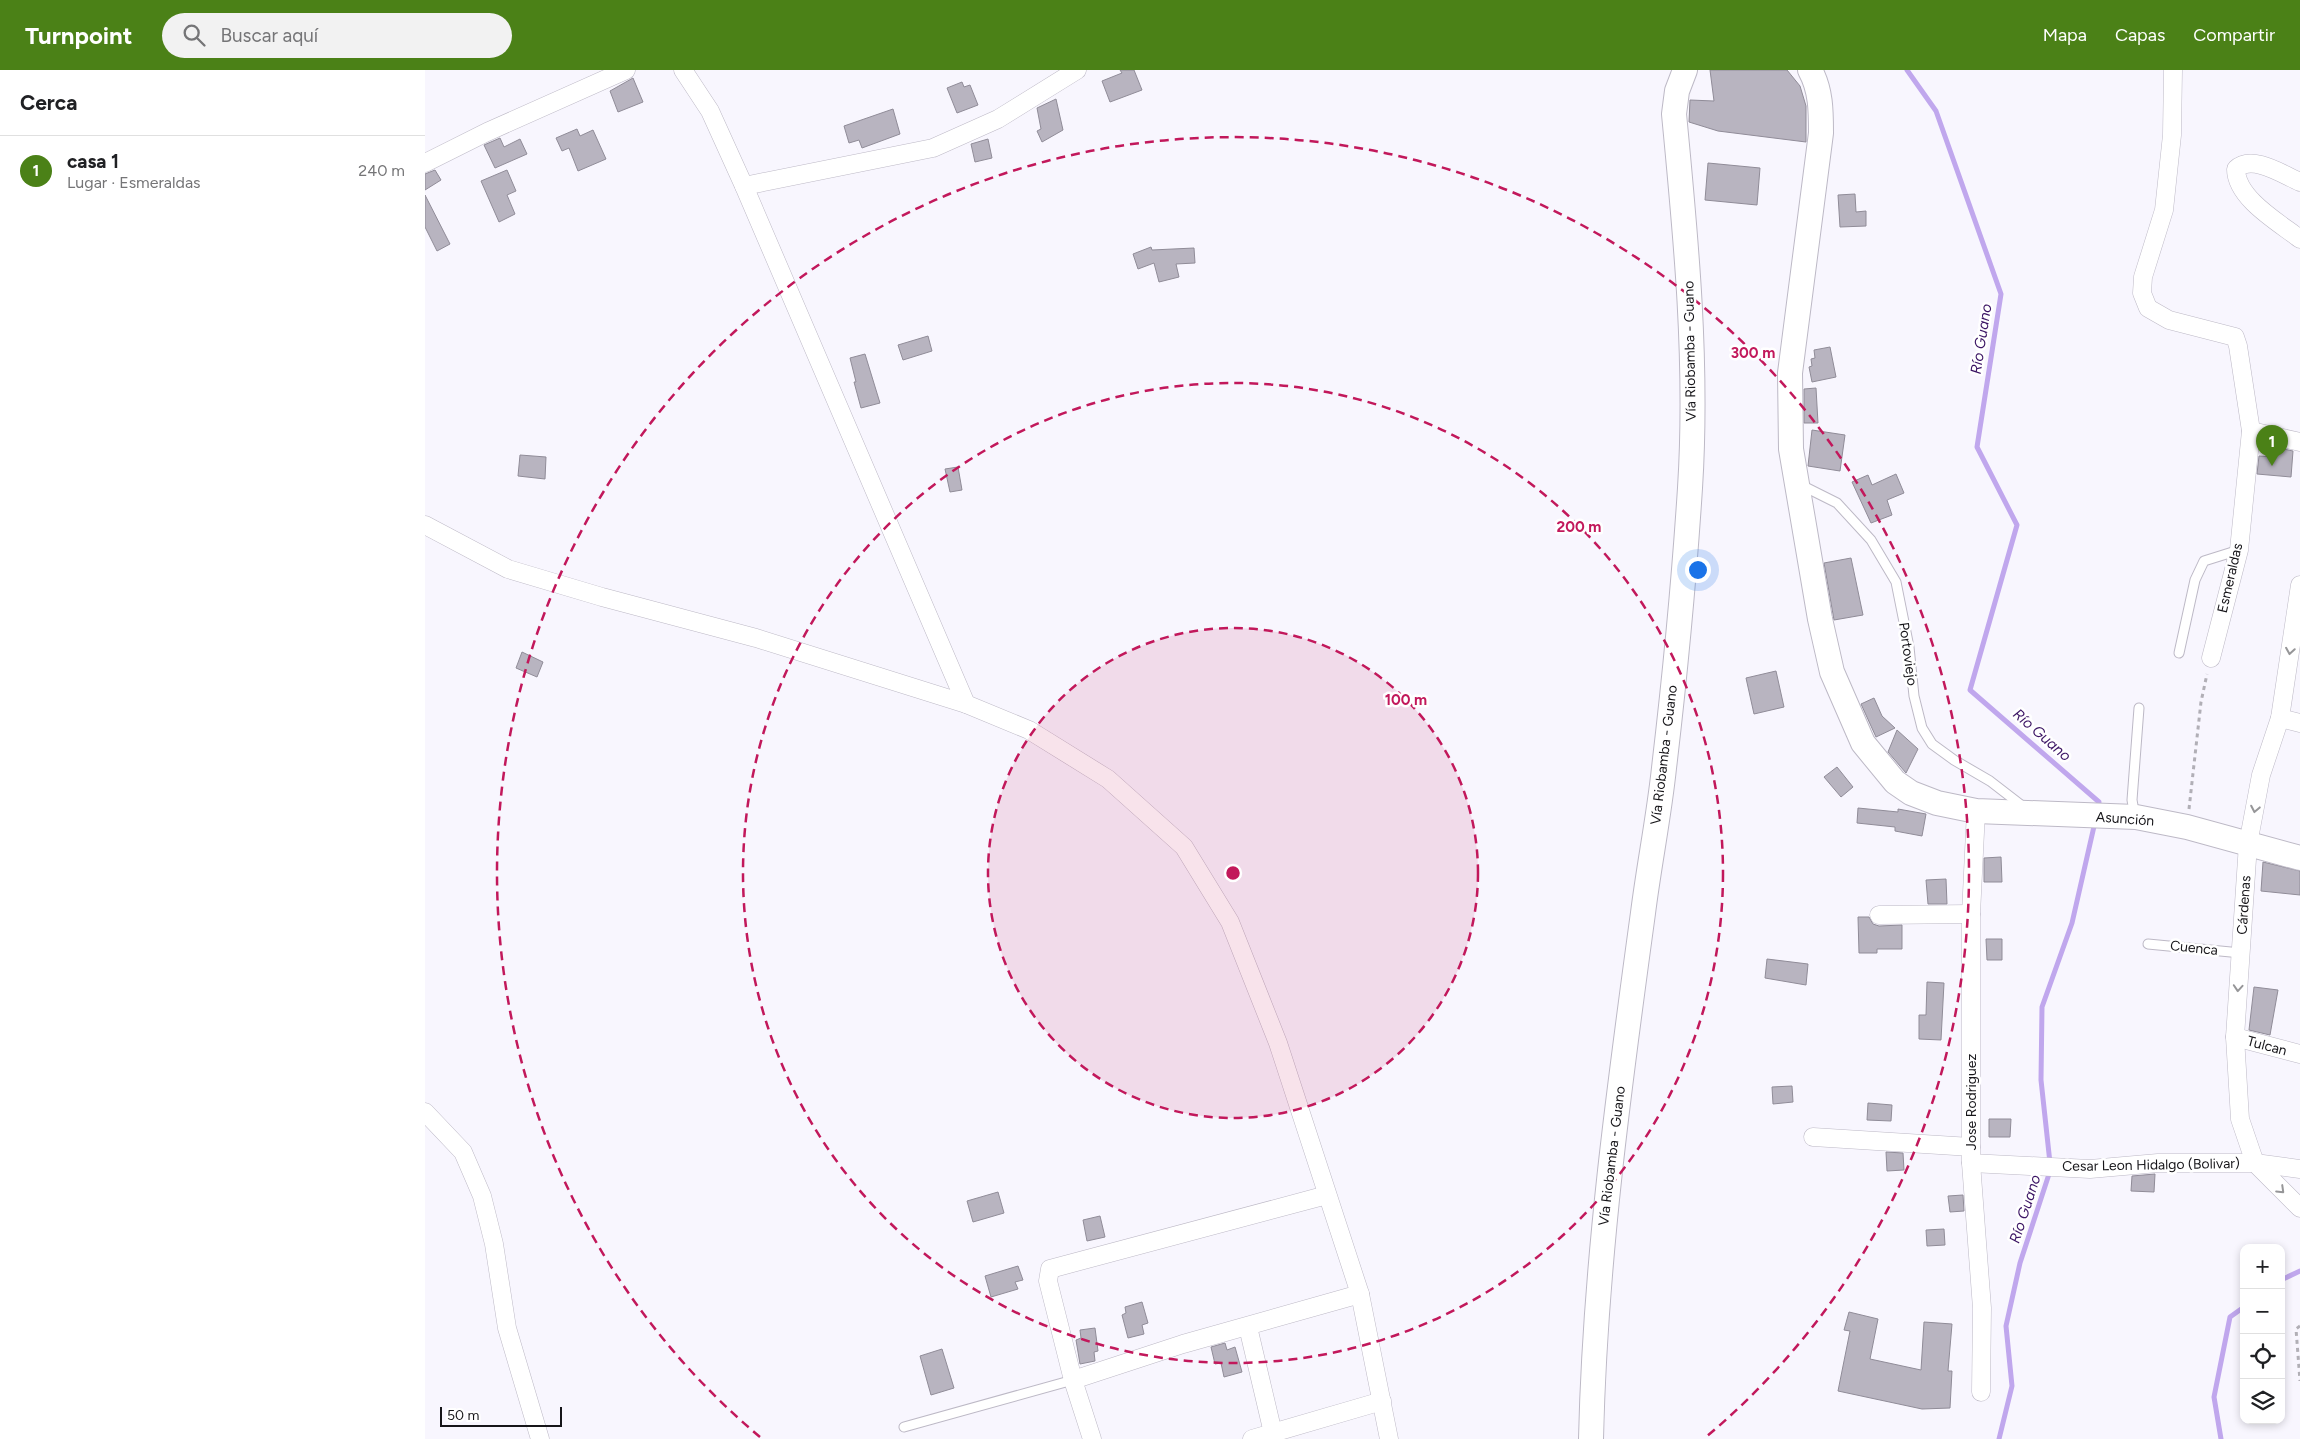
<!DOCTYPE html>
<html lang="es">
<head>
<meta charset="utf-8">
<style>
	:root { --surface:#fff; --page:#f2f2f2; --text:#202124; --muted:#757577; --line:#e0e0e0; --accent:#4b8117 }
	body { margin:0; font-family:Figtree,sans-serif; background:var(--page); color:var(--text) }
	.controls { position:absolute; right:15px; bottom:15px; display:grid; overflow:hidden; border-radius:10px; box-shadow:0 2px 8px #0003 }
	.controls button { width:45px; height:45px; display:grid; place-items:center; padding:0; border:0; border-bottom:1px solid var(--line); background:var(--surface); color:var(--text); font:25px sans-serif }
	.scale { position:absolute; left:15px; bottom:12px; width:122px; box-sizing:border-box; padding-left:5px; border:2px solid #161519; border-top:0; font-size:14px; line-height:18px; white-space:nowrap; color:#161519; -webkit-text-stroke:4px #fff; paint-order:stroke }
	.you { position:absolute; left:1272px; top:499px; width:18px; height:18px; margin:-12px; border:4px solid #fff; border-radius:50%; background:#1a73e8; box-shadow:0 0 0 8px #1a73e833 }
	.badge { display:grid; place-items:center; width:32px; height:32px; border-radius:50%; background:var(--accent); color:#fff; font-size:16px; font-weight:700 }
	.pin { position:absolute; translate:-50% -41px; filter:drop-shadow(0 1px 2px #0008) }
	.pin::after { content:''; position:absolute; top:26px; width:18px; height:15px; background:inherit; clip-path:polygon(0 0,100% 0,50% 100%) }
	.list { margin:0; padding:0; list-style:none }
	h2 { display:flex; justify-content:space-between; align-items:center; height:65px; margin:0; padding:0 20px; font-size:21px }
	h2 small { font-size:16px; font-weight:400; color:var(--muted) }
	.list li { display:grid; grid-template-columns:32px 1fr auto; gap:15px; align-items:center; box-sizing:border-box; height:70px; padding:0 20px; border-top:1px solid var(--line) }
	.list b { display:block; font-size:19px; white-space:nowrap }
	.list p { margin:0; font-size:16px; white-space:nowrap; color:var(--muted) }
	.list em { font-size:16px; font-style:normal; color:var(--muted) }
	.icon { flex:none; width:28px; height:28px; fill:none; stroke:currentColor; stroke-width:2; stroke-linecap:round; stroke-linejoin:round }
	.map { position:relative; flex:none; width:1875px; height:1369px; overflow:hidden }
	header { display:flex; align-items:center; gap:30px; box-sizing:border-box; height:70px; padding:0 25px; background:var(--accent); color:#fff }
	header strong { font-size:24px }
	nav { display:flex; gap:28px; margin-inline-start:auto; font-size:18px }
	.search { width:350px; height:45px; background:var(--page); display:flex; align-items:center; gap:12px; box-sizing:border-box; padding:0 18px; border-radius:28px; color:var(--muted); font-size:19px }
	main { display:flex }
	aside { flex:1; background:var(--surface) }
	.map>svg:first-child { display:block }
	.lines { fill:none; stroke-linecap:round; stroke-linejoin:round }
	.stream { stroke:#c0a7ed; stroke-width:5 }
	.building { fill:#b8b4c0; stroke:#908c98 }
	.lane-casing { stroke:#bdb9c6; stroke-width:11 }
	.street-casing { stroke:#bdb9c6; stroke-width:19 }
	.secondary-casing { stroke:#bdb9c6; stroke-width:26 }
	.path { stroke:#b1afb6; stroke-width:3; stroke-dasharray:4 4; stroke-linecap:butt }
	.lane { stroke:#fff; stroke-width:9 }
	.street { stroke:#fff; stroke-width:18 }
	.secondary { stroke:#fff; stroke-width:24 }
	.oneway { stroke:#969698 }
	.ring { fill:none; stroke:#c2185b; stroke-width:2.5; stroke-dasharray:9 6 }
	.labels { text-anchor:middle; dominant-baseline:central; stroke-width:5; stroke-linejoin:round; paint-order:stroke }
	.street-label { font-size:14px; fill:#161519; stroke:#fff }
	.water-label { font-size:15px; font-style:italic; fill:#3b1464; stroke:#fff }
	.centre { fill:#c2185b; stroke:#fff; stroke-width:2.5 }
	.ring-label { font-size:15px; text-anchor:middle; font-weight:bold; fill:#c2185b; stroke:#fff; stroke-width:5; stroke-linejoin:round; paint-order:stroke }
</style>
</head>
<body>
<header>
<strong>Turnpoint</strong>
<div class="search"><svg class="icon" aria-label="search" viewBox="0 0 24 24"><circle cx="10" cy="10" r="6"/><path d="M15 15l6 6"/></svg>Buscar aquí</div>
<nav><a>Mapa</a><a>Capas</a><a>Compartir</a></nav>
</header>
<main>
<aside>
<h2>Cerca<small></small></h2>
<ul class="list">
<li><span class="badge">1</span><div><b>casa 1</b><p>Lugar · Esmeraldas</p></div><em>240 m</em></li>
</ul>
</aside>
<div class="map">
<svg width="1875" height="1369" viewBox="0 0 1875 1369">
	<rect width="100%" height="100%" fill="#f8f6fe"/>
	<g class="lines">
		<g class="stream">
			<path d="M1482,0L1511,41L1576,224L1552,377L1592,455L1545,620L1674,732L1673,739"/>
			<path d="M1625,1093L1616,1010L1617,937L1647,853L1670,752"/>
			<path d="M1856,1210L1875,1201"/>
			<path d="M1574,1369L1587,1316L1581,1256L1595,1193L1625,1101"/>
			<path d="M1796,1369L1789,1327L1805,1247L1819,1237"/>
		</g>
	</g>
	<g class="building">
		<path d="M695,0H709L717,20L685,32L677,11L697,3Z"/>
		<path d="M1285,0H1362L1375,16L1381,36V72L1293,61L1264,52L1265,30L1289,31Z"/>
		<path d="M208,8L218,32L193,42L185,21Z"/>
		<path d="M537,12L539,17L545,15L553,35L532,43L522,18Z"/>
		<path d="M631,29L638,60L617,72L612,61L616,59L612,38Z"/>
		<path d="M468,39L475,64L437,78L434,70L424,73L419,56Z"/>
		<path d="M152,59L155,66L168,60L181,89L153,101L144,78L137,81L131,68Z"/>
		<path d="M75,68L79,77L95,69L102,84L70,98L59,75Z"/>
		<path d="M563,69L567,88L550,92L546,74Z"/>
		<path d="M1283,93L1335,98L1332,135L1280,130Z"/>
		<path d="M10,100L16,110L0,120V104Z"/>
		<path d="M82,100L91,121L82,125L90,144L74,152L56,111Z"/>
		<path d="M1430,124L1431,142L1441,141V156L1415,157L1413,125Z"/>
		<path d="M0,125L25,174L12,181L0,157Z"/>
		<path d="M726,177L727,180L769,178L770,193L751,194L754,207L734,212L729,193L713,199L708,184Z"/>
		<path d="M503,266L507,281L478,290L473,275Z"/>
		<path d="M1405,277L1411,307L1387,312L1384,297L1387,296L1386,289L1390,288L1389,280Z"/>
		<path d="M440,284L455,333L436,338L429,312H431L425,288Z"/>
		<path d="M1391,318L1393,353H1379V319Z"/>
		<path d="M1387,360L1420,365L1415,401L1383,396Z"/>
		<path d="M1849,377L1868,381L1866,407L1832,404L1834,386L1849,387Z"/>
		<path d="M95,385L121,387L120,409L93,406Z"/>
		<path d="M533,397L537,420L525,422L520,399Z"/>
		<path d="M1471,404L1479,423L1462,430L1467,445L1446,453L1427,412L1443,405L1447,415Z"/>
		<path d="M1426,488L1438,545L1409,550L1399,493Z"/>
		<path d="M97,582L118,592L112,607L91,598Z"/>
		<path d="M1351,601L1359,637L1329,644L1321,608Z"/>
		<path d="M1449,628L1457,646L1470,658L1451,667L1436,634Z"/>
		<path d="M1472,660L1493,679L1481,703L1463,682Z"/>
		<path d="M1412,697L1428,717L1416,727L1399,707Z"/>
		<path d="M1433,738L1473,742V739L1501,744L1497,766L1470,761V757L1432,753Z"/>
		<path d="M1576,787L1577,812H1559V788Z"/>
		<path d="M1838,792L1875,801V825L1836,821Z"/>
		<path d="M1521,809L1522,834H1503L1501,810Z"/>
		<path d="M1433,847H1444L1448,854L1454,856L1477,855V879H1452V883H1434Z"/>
		<path d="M1561,869H1577V890H1562Z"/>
		<path d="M1342,889L1383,894L1381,915L1340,908Z"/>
		<path d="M1502,912L1519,913L1516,970L1494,969V945H1501Z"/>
		<path d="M1829,917L1853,920L1845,965L1824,960Z"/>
		<path d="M1367,1016L1368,1032L1348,1034L1347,1017Z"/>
		<path d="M1443,1033L1467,1035L1466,1051L1442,1050Z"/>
		<path d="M1564,1049H1586L1585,1067H1564Z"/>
		<path d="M1461,1082L1478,1083L1479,1100L1462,1101Z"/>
		<path d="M1730,1104L1729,1122L1706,1121L1707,1106Z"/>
		<path d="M573,1122L579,1143L548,1152L542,1131Z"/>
		<path d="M1538,1125L1539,1141L1525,1142L1523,1126Z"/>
		<path d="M675,1146L680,1167L662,1171L658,1150Z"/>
		<path d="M1519,1159L1520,1175L1502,1176L1501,1160Z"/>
		<path d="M593,1196L598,1210L590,1212L593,1219L566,1227L560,1206Z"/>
		<path d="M717,1232L723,1253L717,1255L719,1264L703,1268L697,1245L701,1243L700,1237Z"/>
		<path d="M1424,1242L1453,1249L1445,1289L1496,1300L1499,1252L1527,1254L1523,1301H1527L1525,1338L1497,1339L1413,1321L1425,1261L1419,1260Z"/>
		<path d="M670,1258L673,1281L669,1282L670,1291L655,1294L651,1270L656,1268L655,1260Z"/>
		<path d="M800,1273L802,1280L810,1277L817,1302L799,1307L796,1293L790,1294L786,1277Z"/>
		<path d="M517,1279L529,1318L506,1325L495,1286Z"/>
	</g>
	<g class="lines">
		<g class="lane-casing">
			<g id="lane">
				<path d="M1376,415L1412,433L1446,470L1471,512L1484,577L1489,626L1497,658L1507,674L1529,690L1565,711L1600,738"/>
				<path d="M1754,583L1770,510L1779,491L1814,480"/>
				<path d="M1710,747L1707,730L1714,638"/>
				<path d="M1723,874L1816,883"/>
				<path d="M479,1357L648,1310"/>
			</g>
		</g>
		<g class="street-casing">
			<g id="street">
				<path d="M258,0L285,41L319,116L541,634"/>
				<path d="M1748,0L1747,65L1739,140L1718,207L1717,223L1723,238L1744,250L1810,267L1813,276L1826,361L1814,480L1786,588"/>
				<path d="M0,93L62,62L201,0"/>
				<path d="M1875,112C1857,104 1827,84 1811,99C1811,128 1853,152 1875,169"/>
				<path d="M319,116L508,78L573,49L652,0"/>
				<path d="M1826,361L1875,372"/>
				<path d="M0,455L83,499L177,527L331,568L541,634L604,660L683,709L759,777L805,852L853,973L935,1224L964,1369"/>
				<path d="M1875,515L1855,648L1836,705L1823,774L1810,967L1815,1049L1830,1093L1875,1138"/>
				<path d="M1855,648L1875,653"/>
				<path d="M1551,741L1546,844V1093L1557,1238L1556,1322"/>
				<path d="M1454,845L1546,844"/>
				<path d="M1810,967L1875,984"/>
				<path d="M0,1042L38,1082L57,1126L69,1174L82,1258L115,1369"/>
				<path d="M1388,1067L1546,1077"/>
				<path d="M1546,1093L1665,1099L1733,1093H1830L1875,1099"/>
				<path d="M823,1257L848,1363"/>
				<path d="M648,1310L758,1274L935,1224"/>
				<path d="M667,1369L648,1310L623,1211L625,1199L902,1125"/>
				<path d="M827,1369L957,1331"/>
			</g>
		</g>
		<g class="secondary-casing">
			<g id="secondary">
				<path d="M1385,0C1396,20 1396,41 1396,63L1365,303L1366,379L1395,549L1407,602L1438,673L1470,712L1486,723L1512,733L1551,741L1711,747L1762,757L1875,788"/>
				<path d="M1166,1369C1170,1193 1194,1018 1218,843C1224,795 1234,746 1239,698C1250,605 1259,511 1265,418C1273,293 1261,168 1249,44L1252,21L1260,0"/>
			</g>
		</g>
		<g class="path">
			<path d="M1764,739L1776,632L1782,604"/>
			<path d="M1875,1256L1871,1259L1875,1311"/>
		</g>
		<use href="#lane" class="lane"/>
		<use href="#street" class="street"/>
		<use href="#secondary" class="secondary"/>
	</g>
	<defs><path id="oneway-chevron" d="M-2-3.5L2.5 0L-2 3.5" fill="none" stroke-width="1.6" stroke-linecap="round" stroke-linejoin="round" transform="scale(1.25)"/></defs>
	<g class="oneway">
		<use href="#oneway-chevron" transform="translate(1865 581) rotate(99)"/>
		<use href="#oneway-chevron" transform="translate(1830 739) rotate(101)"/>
		<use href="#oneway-chevron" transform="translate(1813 918) rotate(94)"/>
		<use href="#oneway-chevron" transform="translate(1856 1120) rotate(44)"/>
	</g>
	<circle cx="808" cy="803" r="245" fill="#c2185b" fill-opacity=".12"/>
	<g class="ring">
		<circle cx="808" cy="803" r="245"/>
		<circle cx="808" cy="803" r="490"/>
		<path d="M335 1367A736 736 0 1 1 1281 1367"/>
	</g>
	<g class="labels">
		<g class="street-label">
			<text transform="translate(1265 281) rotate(-91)">Vía Riobamba - Guano</text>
			<text transform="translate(1805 508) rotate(-77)">Esmeraldas</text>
			<text transform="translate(1483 584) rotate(82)">Portoviejo</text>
			<text transform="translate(1239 685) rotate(-83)">Vía Riobamba - Guano</text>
			<text transform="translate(1700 749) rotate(4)">Asunción</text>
			<text transform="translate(1819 835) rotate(-86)">Cárdenas</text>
			<text transform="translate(1769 878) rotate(6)">Cuenca</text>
			<text transform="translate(1842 976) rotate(15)">Tulcan</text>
			<text transform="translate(1546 1032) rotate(-90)">Jose Rodriguez</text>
			<text transform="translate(1187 1086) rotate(-83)">Vía Riobamba - Guano</text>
			<text transform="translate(1726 1095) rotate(-1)">Cesar Leon Hidalgo (Bolivar)</text>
		</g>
		<g class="water-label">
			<text transform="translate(1556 269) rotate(-81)">Río Guano</text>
			<text transform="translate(1617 665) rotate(41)">Río Guano</text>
			<text transform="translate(1600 1139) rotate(-72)">Río Guano</text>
		</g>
	</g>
	<circle cx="808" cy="803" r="8" class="centre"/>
	<g class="ring-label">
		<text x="1328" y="288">300 m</text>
		<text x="1154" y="462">200 m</text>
		<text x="981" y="635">100 m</text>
	</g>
</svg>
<div class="controls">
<button>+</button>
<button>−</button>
<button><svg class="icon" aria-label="locate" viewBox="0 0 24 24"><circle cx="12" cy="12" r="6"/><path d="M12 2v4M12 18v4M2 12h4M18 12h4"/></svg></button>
<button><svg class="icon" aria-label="layers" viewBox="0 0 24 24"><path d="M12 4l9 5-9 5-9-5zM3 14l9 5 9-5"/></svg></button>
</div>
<div class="scale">50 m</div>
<div class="you"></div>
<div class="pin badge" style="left:1847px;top:396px">1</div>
</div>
</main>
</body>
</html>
